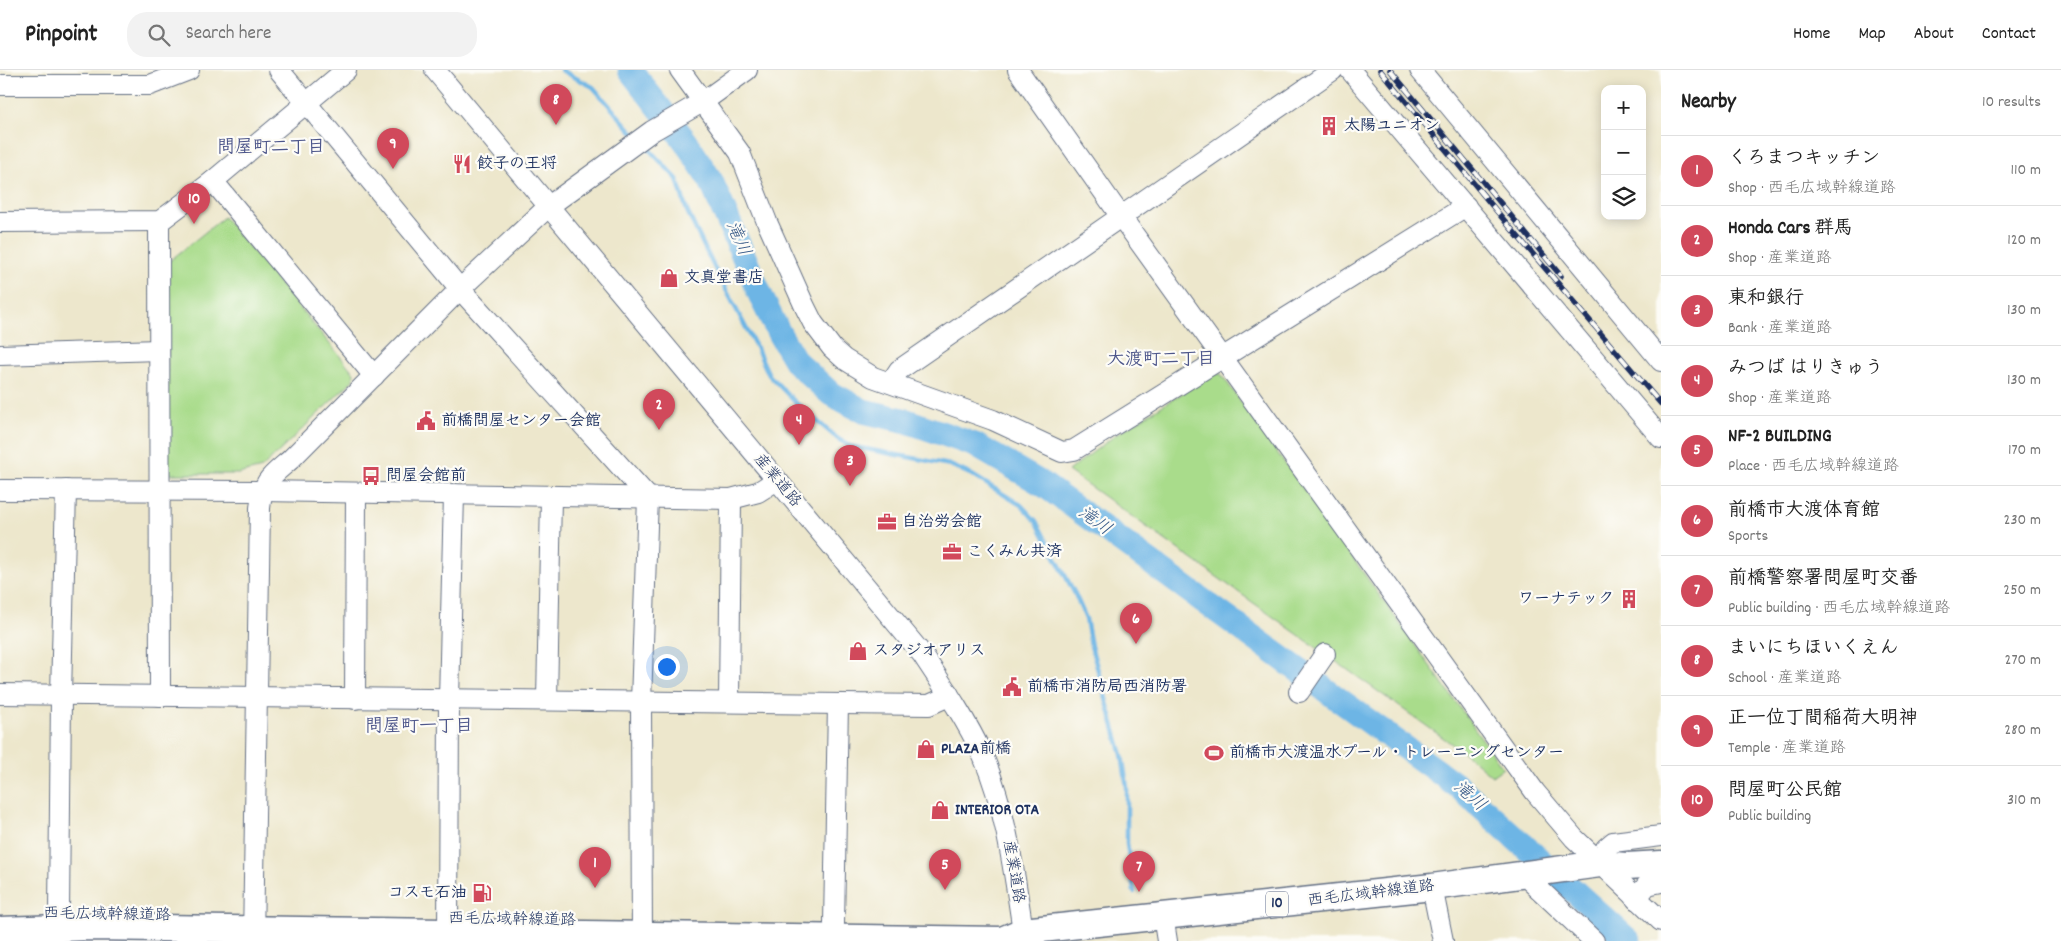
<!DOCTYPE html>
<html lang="en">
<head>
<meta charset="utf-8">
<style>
	:root { --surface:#fff; --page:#f2f2f2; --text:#222; --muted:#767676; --line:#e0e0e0; --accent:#d1495b }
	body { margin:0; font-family:Dekko,"Klee One",sans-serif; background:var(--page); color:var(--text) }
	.controls { position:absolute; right:15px; top:15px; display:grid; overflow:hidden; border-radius:10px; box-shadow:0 2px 12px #0003 }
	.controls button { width:45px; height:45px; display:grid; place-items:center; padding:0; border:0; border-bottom:1px solid var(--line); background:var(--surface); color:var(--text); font:25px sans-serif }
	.you { position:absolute; left:666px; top:596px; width:18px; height:18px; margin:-12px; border:4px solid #fff; border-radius:50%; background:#1a73e8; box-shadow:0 0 0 8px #1a73e833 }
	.badge { display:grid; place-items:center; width:32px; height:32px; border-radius:50%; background:var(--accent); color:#fff; font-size:16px; font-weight:700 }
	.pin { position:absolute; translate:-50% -41px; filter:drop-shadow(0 1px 2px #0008) }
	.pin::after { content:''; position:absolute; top:26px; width:18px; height:15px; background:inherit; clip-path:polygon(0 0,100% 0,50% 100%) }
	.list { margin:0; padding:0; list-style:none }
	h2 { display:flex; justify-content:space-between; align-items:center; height:65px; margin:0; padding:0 20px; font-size:21px }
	h2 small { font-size:16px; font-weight:400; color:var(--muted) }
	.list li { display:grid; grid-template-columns:32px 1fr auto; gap:15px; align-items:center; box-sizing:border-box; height:70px; padding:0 20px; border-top:1px solid var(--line) }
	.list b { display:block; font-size:19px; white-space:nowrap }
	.list p { margin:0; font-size:16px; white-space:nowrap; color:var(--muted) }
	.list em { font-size:16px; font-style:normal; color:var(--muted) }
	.icon { flex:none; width:28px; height:28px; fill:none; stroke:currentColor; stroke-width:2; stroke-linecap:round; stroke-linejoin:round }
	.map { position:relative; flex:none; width:1661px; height:871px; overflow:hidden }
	header { display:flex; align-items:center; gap:30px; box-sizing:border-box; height:70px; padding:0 25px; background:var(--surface); border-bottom:1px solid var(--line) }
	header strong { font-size:24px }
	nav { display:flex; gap:28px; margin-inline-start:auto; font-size:18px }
	.search { width:350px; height:45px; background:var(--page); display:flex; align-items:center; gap:12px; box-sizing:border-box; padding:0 18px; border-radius:20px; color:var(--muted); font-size:19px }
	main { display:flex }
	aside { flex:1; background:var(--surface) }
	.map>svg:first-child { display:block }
	.green { fill:#a9dc8b; stroke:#628674 }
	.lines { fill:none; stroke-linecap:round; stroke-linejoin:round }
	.stream { stroke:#6db5e5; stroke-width:4.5 }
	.river { stroke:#6db5e5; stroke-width:25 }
	.minor-casing { stroke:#646f84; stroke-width:22 }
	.major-casing { stroke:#646f84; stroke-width:29 }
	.minor { stroke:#fff; stroke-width:20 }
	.major { stroke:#fff; stroke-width:26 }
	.rail-casing { stroke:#1b2f5e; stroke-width:5.5 }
	.rail { stroke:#fdfcf7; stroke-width:4; stroke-dasharray:11; stroke-linecap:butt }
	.labels { text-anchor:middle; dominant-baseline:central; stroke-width:4.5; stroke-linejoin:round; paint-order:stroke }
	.shield { fill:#fdfcf7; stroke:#5f6c8c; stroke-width:1 }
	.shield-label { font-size:15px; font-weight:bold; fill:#1b2f5e }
	.poi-label { font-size:16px; font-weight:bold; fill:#1b2f5e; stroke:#fdfcf7; text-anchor:start }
	.street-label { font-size:16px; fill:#1b2f5e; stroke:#fdfcf7 }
	.neighbourhood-label { font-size:18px; font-weight:bold; fill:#4e578b; stroke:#fdfcf7 }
	.water-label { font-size:18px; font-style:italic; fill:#345786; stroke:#fdfcf7 }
</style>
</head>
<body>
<header>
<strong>Pinpoint</strong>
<div class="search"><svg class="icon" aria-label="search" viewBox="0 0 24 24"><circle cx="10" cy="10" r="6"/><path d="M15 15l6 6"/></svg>Search here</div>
<nav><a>Home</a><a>Map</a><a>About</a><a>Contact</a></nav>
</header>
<main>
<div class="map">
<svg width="1661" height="871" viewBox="0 0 1661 871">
	<rect width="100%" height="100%" fill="#fdfcf7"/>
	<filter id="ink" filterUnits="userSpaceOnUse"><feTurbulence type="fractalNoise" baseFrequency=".02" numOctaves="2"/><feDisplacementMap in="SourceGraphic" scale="10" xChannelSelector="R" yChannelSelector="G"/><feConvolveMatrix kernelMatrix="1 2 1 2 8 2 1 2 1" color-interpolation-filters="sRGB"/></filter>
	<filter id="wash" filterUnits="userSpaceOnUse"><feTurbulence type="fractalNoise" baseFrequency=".0096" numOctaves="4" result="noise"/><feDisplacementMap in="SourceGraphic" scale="20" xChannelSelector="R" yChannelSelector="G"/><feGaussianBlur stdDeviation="1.12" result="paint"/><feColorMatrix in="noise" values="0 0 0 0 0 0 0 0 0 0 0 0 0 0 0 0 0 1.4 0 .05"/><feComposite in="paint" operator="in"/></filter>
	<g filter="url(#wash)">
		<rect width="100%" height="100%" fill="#ede7cc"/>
		<g class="green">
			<path d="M224,147L354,303L353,310L262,398L238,404H167L168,192Z"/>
			<path d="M1213,304H1221L1503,698L1492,706L1466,684L1068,401L1117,364Z"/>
		</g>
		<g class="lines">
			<g class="stream">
				<path d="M561,0L593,17L636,66"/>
				<path d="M643,73L677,109L687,141L711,191L756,277L769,305L796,333L838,369L850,376L950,395L972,405L1021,435L1036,451L1075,524L1086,549L1091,576L1122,685L1127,717V774L1134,822"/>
			</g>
			<path class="river" d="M630,0L686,72L711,111L763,231L780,265L796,292L830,323L863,341L907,351L975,375L1044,415L1459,717L1629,871"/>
		</g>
	</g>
	<g filter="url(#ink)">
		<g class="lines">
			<g class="minor-casing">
				<g id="minor">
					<path d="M279,0L460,219L648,427L641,632L642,871"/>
					<path d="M435,0L922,584C944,617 967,651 983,686C1007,742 1014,803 1023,861"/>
					<path d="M680,0L740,83L767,152L805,237L813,253L832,278L844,289L873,307L993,350L1062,382L1074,380L1466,136"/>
					<path d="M1018,0L1122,148L1535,722L1574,768L1661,851"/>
					<path d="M1350,0L1661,368"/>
					<path d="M1420,0L1661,291"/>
					<path d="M0,15H150L189,0"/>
					<path d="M213,111L374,306"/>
					<path d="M0,152L160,151L213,111L346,0"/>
					<path d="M0,285L159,280"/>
					<path d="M891,312L899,300L1333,0"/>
					<path d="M0,420L262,421L731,429L758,422L777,410"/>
					<path d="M1299,622L1325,584"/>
					<path d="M0,624L929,635L940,630L948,623"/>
					<path d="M160,626L159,153L160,151"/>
					<path d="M355,629L356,424"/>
					<path d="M547,630L551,427"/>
					<path d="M729,632L731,429"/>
					<path d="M1600,794L1606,778L1613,772L1661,766"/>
					<path d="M1523,804L1594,871"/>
					<path d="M1432,817L1443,871"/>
					<path d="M1636,829L1647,815L1661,812"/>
					<path d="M59,844L61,625L66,420"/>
					<path d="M1163,846L1167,871"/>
					<path d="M834,854L838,634"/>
					<path d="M253,871L260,438C263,410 270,407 290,390L460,219L549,136L652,61L704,31L747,0"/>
					<path d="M448,871L449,630L454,424"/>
				</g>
			</g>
			<g class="major-casing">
				<path id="major" d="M0,860L91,857L1002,870L1023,861L1432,817L1585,796L1600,794L1627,796L1661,794"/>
			</g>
			<use href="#minor" class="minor"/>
			<use href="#major" class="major"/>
			<g class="rail-casing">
				<g id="rail">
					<path d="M1380,0L1509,156L1661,334"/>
					<path d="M1390,0L1561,206"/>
				</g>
			</g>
			<use href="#rail" class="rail"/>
		</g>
	</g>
	<defs>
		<g id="building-bare" transform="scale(1.5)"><path d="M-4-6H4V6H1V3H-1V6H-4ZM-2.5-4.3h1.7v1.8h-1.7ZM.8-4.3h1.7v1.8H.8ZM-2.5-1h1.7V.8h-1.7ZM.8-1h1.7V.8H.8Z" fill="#d1495b" stroke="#fdfcf7" stroke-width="2.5" paint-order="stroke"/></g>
		<g id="restaurant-bare" transform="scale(1.5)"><path d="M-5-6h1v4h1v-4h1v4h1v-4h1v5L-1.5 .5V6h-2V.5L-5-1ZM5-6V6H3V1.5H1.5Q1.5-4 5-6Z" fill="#d1495b" stroke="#fdfcf7" stroke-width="2.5" paint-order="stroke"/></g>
		<g id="shop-bare" transform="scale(1.5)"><path d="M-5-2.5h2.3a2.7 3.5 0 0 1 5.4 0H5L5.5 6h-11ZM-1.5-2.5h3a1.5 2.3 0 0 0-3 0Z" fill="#d1495b" stroke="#fdfcf7" stroke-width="2.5" paint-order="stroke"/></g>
		<g id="civic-bare" transform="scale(1.5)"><path d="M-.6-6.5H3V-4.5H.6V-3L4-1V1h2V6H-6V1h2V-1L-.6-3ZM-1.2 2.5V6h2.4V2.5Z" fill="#d1495b" stroke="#fdfcf7" stroke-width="2.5" paint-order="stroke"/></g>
		<g id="bus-bare" transform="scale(1.5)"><path d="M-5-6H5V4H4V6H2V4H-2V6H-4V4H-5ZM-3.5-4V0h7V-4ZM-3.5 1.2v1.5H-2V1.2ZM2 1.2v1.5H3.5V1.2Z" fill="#d1495b" stroke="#fdfcf7" stroke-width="2.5" paint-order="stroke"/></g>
		<g id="office-bare" transform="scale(1.5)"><path d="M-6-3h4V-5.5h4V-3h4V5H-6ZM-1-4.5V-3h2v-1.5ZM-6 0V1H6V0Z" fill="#d1495b" stroke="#fdfcf7" stroke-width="2.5" paint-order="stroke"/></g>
		<g id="stadium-bare" transform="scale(1.5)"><path d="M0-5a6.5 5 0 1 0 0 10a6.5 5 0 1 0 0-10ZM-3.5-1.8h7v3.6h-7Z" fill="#d1495b" stroke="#fdfcf7" stroke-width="2.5" paint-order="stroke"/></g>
		<g id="fuel-bare" transform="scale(1.5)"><path d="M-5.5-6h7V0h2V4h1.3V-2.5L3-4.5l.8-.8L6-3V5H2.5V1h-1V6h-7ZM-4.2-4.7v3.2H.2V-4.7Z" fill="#d1495b" stroke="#fdfcf7" stroke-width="2.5" paint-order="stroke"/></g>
	</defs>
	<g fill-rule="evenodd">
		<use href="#building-bare" x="1329" y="56"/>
		<use href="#restaurant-bare" x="462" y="94"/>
		<use href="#shop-bare" x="669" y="208"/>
		<use href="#civic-bare" x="426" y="351"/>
		<use href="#bus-bare" x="371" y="406"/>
		<use href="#office-bare" x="887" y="452"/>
		<use href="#office-bare" x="952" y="482"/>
		<use href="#building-bare" x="1629" y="529"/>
		<use href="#shop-bare" x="858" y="581"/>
		<use href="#civic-bare" x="1012" y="617"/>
		<use href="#shop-bare" x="926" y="679"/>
		<use href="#stadium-bare" x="1214" y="683"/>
		<use href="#shop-bare" x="940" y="740"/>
		<use href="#fuel-bare" x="482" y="823"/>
	</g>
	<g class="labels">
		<rect class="shield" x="1266" y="821.5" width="22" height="25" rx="4"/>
		<g class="shield-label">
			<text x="1277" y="834">10</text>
		</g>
		<g class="poi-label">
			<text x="1344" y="56">太陽ユニオン</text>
			<text x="477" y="94">餃子の王将</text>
			<text x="684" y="208">文真堂書店</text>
			<text x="441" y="351">前橋問屋センター会館</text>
			<text x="386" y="406">問屋会館前</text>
			<text x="902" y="452">自治労会館</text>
			<text x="967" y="482">こくみん共済</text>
			<text x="1614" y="529" text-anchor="end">ワーナテック</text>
			<text x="873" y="581">スタジオアリス</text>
			<text x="1027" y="617">前橋市消防局西消防署</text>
			<text x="941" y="679">PLAZA前橋</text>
			<text x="1229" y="683">前橋市大渡温水プール・トレーニングセンター</text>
			<text x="955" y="740">INTERIOR OTA</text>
			<text x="467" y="823" text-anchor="end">コスモ石油</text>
		</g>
		<g class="street-label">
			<text transform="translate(777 411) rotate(50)">産業道路</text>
			<text transform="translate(1013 802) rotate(80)">産業道路</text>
			<text transform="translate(1371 824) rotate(-7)">西毛広域幹線道路</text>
			<text transform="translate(107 845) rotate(1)">西毛広域幹線道路</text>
			<text transform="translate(512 850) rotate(1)">西毛広域幹線道路</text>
		</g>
		<g class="neighbourhood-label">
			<text x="271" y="78">問屋町二丁目</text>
			<text x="1161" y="290">大渡町二丁目</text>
			<text x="419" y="657">問屋町一丁目</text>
		</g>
		<g class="water-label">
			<text transform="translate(737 169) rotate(66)">滝川</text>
			<text transform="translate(1094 452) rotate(36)">滝川</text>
			<text transform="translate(1469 727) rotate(41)">滝川</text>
		</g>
	</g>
</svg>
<div class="controls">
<button>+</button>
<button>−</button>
<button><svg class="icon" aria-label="layers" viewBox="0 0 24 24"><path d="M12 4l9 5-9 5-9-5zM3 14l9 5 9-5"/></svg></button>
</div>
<div class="you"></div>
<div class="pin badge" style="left:595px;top:818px">1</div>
<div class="pin badge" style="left:659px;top:360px">2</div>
<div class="pin badge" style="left:850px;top:416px">3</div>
<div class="pin badge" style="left:799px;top:375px">4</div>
<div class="pin badge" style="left:945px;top:820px">5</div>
<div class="pin badge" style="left:1136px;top:574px">6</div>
<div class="pin badge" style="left:1139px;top:822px">7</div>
<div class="pin badge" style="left:556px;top:55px">8</div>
<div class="pin badge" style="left:393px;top:99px">9</div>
<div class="pin badge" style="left:194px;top:154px">10</div>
</div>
<aside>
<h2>Nearby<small>10 results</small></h2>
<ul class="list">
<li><span class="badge">1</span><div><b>くろまつキッチン</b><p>Shop · 西毛広域幹線道路</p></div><em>110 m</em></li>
<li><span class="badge">2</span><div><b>Honda Cars 群馬</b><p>Shop · 産業道路</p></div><em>120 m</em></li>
<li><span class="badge">3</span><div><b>東和銀行</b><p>Bank · 産業道路</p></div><em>130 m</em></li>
<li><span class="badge">4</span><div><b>みつば はりきゅう</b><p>Shop · 産業道路</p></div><em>130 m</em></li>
<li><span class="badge">5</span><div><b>NF-2 BUILDING</b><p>Place · 西毛広域幹線道路</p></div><em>170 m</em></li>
<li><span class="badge">6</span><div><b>前橋市大渡体育館</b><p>Sports</p></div><em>230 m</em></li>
<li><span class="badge">7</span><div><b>前橋警察署問屋町交番</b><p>Public building · 西毛広域幹線道路</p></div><em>250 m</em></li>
<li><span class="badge">8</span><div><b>まいにちほいくえん</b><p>School · 産業道路</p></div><em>270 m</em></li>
<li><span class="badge">9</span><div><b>正一位丁間稲荷大明神</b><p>Temple · 産業道路</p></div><em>280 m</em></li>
<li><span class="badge">10</span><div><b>問屋町公民館</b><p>Public building</p></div><em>310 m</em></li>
</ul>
</aside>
</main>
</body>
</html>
